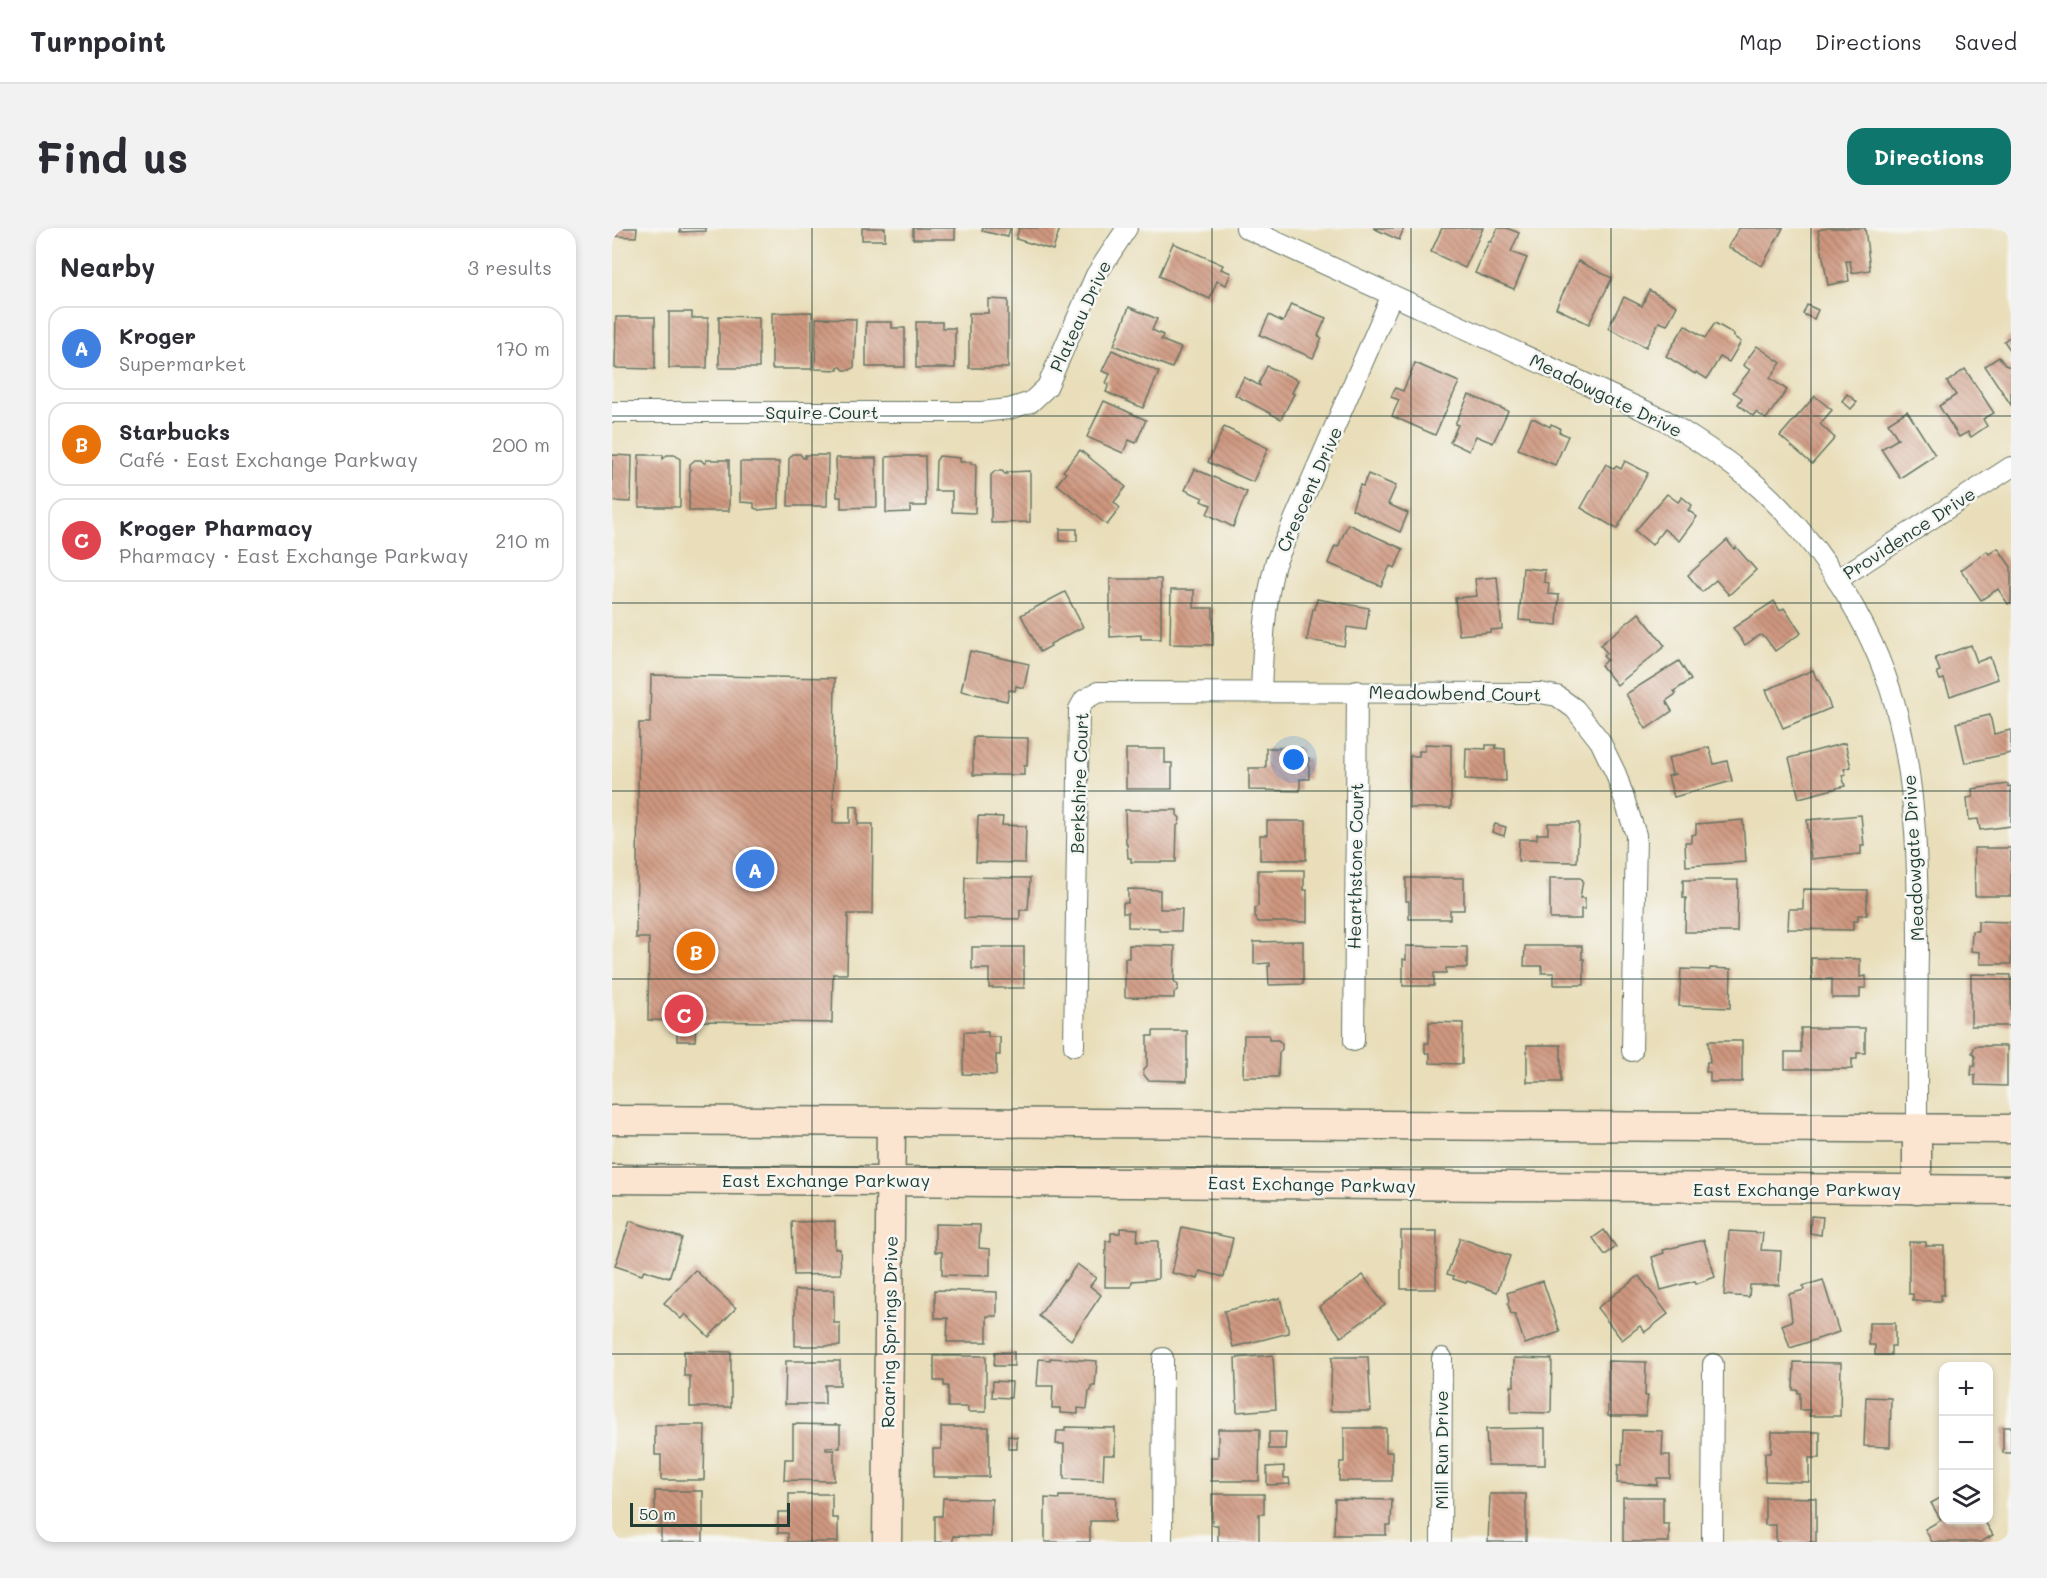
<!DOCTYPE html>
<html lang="en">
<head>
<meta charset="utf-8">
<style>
	:root { --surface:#fff; --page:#f2f2f3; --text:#2b2b33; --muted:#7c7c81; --line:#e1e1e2; --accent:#0f766e }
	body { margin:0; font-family:Mali,sans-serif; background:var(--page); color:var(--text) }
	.controls { position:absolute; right:18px; bottom:18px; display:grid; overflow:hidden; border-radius:12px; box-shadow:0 3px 9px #0003 }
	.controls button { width:54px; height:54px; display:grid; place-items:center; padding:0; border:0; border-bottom:2px solid var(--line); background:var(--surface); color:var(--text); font:30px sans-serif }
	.scale { position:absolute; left:18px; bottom:15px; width:160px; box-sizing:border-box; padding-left:6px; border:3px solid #1f3d34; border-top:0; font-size:16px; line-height:21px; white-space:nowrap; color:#1f3d34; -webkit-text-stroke:4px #f6f6f2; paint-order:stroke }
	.you { position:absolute; left:682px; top:532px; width:21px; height:21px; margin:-15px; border:4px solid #fff; border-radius:50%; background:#1a73e8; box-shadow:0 0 0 9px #1a73e833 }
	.badge { display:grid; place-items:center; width:39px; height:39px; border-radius:50%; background:var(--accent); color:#fff; font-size:20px; font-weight:700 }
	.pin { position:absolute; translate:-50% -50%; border:3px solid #fff; box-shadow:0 2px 6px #0006 }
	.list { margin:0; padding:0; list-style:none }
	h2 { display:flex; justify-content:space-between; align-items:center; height:78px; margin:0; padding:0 24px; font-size:26px }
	h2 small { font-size:20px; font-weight:400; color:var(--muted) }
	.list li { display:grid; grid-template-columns:39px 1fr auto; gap:18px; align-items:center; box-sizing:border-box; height:84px; margin:0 12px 12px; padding:0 12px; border:2px solid var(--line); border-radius:18px }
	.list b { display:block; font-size:22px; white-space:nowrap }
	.list p { margin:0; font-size:20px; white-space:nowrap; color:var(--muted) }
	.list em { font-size:20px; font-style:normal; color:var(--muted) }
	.icon { flex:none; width:33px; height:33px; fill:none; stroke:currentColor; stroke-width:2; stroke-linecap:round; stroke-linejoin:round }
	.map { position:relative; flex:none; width:1399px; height:1314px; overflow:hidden; border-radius:18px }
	header { display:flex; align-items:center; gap:36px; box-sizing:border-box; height:84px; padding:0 30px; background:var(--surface); border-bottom:2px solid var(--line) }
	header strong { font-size:28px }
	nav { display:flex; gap:33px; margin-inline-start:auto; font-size:21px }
	.intro { display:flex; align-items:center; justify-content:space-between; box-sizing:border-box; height:144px; padding:0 36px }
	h1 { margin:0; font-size:42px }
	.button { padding:15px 27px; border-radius:18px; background:var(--accent); color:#fff; font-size:21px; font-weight:700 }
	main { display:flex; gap:36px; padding:0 36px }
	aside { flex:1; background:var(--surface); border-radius:18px; box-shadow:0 3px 9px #0003 }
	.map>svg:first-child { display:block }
	.building { fill:url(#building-back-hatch) }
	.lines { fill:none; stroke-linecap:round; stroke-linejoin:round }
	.street-casing { stroke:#667563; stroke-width:22 }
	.secondary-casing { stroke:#667563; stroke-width:31 }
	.street { stroke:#fff; stroke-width:20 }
	.secondary { stroke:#fce5d0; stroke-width:28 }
	.grid { fill:none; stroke:#1f3d34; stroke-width:1.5; stroke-opacity:0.55 }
	.labels { text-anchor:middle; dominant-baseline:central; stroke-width:5; stroke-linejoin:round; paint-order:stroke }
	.street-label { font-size:18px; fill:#1f3d34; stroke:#f6f6f2 }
</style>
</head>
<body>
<header>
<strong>Turnpoint</strong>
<nav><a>Map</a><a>Directions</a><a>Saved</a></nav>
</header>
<div class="intro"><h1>Find us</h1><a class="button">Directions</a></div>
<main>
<aside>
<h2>Nearby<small>3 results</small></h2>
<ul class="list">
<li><span class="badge" style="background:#3f7fe0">A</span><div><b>Kroger</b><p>Supermarket</p></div><em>170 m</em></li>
<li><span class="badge" style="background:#e8710a">B</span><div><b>Starbucks</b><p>Café · East Exchange Parkway</p></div><em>200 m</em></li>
<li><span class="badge" style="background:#e0444e">C</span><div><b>Kroger Pharmacy</b><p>Pharmacy · East Exchange Parkway</p></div><em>210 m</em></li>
</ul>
</aside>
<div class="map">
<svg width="1399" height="1314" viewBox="0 0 1399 1314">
	<defs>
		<pattern id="building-back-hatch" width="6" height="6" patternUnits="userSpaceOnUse" patternTransform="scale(1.5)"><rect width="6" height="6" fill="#cf977f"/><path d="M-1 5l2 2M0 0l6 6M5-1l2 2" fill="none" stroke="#a77c69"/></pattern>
	</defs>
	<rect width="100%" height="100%" fill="#f6f6f2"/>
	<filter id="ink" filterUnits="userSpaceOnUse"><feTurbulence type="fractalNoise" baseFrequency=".0167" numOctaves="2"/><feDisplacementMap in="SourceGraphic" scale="12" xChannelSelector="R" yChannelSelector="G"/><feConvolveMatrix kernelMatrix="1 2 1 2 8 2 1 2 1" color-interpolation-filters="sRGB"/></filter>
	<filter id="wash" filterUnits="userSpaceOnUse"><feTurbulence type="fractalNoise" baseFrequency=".008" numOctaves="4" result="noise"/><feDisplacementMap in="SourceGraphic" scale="24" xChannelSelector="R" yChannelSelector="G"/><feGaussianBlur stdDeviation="1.35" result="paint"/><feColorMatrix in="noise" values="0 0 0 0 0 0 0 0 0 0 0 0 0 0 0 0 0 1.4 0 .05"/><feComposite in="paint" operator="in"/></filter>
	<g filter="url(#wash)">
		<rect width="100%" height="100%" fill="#e9deb9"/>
		<g id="blocks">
			<g class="building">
				<path d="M2,0H25L24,9L1,8Z"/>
				<path d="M68,0H94V3L68,4Z"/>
				<rect x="250" y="0" width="23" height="12"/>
				<rect x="301" y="0" width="42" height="11"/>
				<path d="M371,0H398L396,9L370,3Z"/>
				<path d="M407,0H448L441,22L404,11Z"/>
				<path d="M761,0H792L787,12Z"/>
				<path d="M830,0H871L853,40L819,24Z"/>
				<path d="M886,0H895L907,5L899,24L915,30L902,61L863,45L877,13L879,14Z"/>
				<path d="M1127,0H1171L1150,38L1116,19Z"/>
				<path d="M1216,0H1253L1258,42L1240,45L1238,33H1234L1237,53L1216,57L1206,2Z"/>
				<path d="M561,15L611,37L609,41L619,45L614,57L605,53L598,71L547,48Z"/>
				<path d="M966,33L1000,50L977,96L944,80Z"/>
				<path d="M1037,62L1065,78L1055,97L1047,94L1034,119L996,100L1012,69L1030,78Z"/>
				<path d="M376,71L396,72V140H357V85H376Z"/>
				<path d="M679,76L714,90L706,108L710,110L701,130L648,107L657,87L671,94Z"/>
				<path d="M1195,77L1206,82L1202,91L1191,86Z"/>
				<path d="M517,79L545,91L540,102L551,107L549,112L569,120L560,140L502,117Z"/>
				<path d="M57,84H80V90H96L95,140H57Z"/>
				<path d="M200,84V141H160V85Z"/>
				<path d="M107,88L147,89V140H107Z"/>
				<path d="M4,89H43V141L3,140Z"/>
				<path d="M204,90L244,91L242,139L238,142H232L229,139H226V142L203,141Z"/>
				<path d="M254,94H280V100H293V139H254Z"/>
				<path d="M304,94H330V100H343V140H304Z"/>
				<path d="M1103,95L1122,106L1121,108L1129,114L1117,134L1108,129L1095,151L1084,144L1083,146L1054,128L1073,97L1093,110Z"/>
				<path d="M1399,108V123L1392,113Z"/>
				<path d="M1145,118L1169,135L1158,150L1175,162L1154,191L1144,184L1141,188L1126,176L1130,170L1121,164L1138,142L1131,137Z"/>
				<path d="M500,122L547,144L531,180L494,164L497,156L494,155L498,146L490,143Z"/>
				<path d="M1387,129L1393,137L1399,139V177L1373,138Z"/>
				<path d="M803,135L847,154L823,207L780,188L787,172L779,169L783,160L791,163Z"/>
				<path d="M655,138L686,152L680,165L682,166L669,191L623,167L632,149L648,158L647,155Z"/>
				<path d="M1353,141L1382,185L1371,191L1375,198L1359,209L1356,204L1347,209L1327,178L1344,167L1335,154Z"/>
				<path d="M1235,166L1245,174L1239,181L1230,173Z"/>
				<path d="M857,167L896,183L881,215L864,208L857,223L838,214L846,197L843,196Z"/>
				<path d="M1203,168L1220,182L1208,196L1223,210L1200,236L1168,208Z"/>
				<path d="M492,173L534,192L524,215L517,212L511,225L475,209Z"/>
				<path d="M1295,183L1323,227L1288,250L1269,221L1286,211L1276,195Z"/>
				<path d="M919,191H923L938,199L939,196L948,200L947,204L956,208L943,237L906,221Z"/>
				<path d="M612,199L656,220L641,254L596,234Z"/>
				<path d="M468,222L514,259L502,274L508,280L495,297L445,256L454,245L451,243Z"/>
				<path d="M181,226H188L191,230H193V227H216L215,278H176L177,231Z"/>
				<path d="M0,227L20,228L19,274L0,273Z"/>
				<path d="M27,227H51V231L55,227H63L68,231V279H27Z"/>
				<path d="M288,228H313L314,278H298V284L274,285V229Z"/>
				<path d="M327,228L348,230V234H359V236H364L363,285L340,284V263H323L324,233Z"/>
				<path d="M224,230H264L265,279L229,280V269H225Z"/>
				<path d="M83,232H89L92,235H94V232H117V283H77L78,236Z"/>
				<path d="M1013,233L1036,245L1005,301L969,280L994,236L1002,241L1004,238L1009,241Z"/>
				<path d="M128,234H167V280L147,282L142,280V275L128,274Z"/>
				<path d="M583,241L635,264L621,299L595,286L599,277L589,273L591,270L573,262Z"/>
				<path d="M383,243H390L393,246H395V244L418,243V294L379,295V247Z"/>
				<path d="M756,246L784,258L776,276L796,285L788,304L740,281L748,257L751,258Z"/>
				<path d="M1055,266L1066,274L1070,269L1080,277L1076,282L1085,289L1067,313L1052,301L1040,317L1023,303Z"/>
				<path d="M736,296L791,321L783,340L778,338L769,358L716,335L723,318L726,319Z"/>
				<rect x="448" y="301" width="17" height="12"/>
				<path d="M1115,312L1122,321L1124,319L1144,342L1117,367L1104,352L1090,364L1076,347Z"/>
				<path d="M1386,320L1399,339V374L1396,376L1386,361L1369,372L1349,342L1375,323L1377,326Z"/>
				<path d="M911,340L933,342L932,354L937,355L936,366L947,367L945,397L920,395V393L907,392Z"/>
				<path d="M885,349L890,401L878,402V404L847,407L843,370L865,368L863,351Z"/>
				<path d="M498,351H549V411H529V407L498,409Z"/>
				<path d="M559,362H582V380H601V417L558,416Z"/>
				<path d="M453,364L471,399L438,416L439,418L428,424L409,387Z"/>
				<path d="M705,371L757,380L754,402L735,399L732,418L695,412L701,381H703Z"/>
				<path d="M1162,373L1168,383L1172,380L1189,405L1163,423L1153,409L1148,407L1133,417L1121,400Z"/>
				<path d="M1027,385L1053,418L1005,457L989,437L995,432L991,428L995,425L988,417Z"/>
				<path d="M1359,417L1365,434L1378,429L1386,451L1338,468L1332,451L1328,452L1325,444L1328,443L1323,430Z"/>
				<path d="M358,423L417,436L412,460L404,458L403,463L397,462L395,473L349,463Z"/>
				<path d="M1067,433L1079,452L1062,463L1064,466L1054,473L1060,483L1034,501L1014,466Z"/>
				<path d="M1201,442L1205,452L1207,451L1219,480L1171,500L1154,462Z"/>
				<path d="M39,447L223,450L221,595H238V578L246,579V596H261L260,686H236L235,746H221L220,795L84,793L83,813H65V793L36,792L37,710H24L27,495H38Z"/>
				<path d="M1378,487L1382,506L1399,502V525L1353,535L1344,495Z"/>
				<path d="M361,509L416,510L415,538H412V547H361Z"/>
				<path d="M1233,515L1239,539L1232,541L1234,546L1230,547L1233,558L1187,570L1177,530Z"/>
				<path d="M813,516L839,517V580H797L798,528H807V523H813Z"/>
				<path d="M874,517H884L883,520L893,521L894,553L853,551L854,520L874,521Z"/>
				<path d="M1097,519L1102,536L1115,533L1120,553L1062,569L1056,548L1064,546H1060L1056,530Z"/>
				<path d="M654,520H689V530H697V551H688V563L637,562V540H654Z"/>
				<path d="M514,521H553V535H560V561H514Z"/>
				<path d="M1396,556V559L1399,558V598L1368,602L1366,591L1357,592L1355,570L1361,569L1360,561Z"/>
				<path d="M513,582H565V587L568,590L567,596L565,598L564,634H519V630H516L515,616H514Z"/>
				<path d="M1249,587L1252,618H1249V626L1199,631L1195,592Z"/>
				<path d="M366,588L391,589L390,597L414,598L413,635L364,634Z"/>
				<path d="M1131,592L1134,634L1074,638L1073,614H1079V607L1084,606V596Z"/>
				<path d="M655,593H694V632H648V607H655Z"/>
				<path d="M936,595H967L965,634L906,633L907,611H925V606H936Z"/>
				<path d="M883,596L894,599L892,608L880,604Z"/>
				<path d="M1362,620H1399V668H1363Z"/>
				<path d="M646,642H692V662H695V694H646L643,688V680L646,678Z"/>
				<path d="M353,649L418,650L416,682H408V691L352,690Z"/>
				<path d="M794,650H852V682H838V691H797V673H794Z"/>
				<path d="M938,650H968L971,652L968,670H973V681H969V691H938Z"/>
				<path d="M1071,652H1126L1125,704H1073L1074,670H1071Z"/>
				<path d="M516,661L548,662V681H570L569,703H547V700L516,699V685H511V675H516Z"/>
				<path d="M1191,661L1255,662V687H1246V693H1241V702L1176,701L1177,681H1191Z"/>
				<path d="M1366,693L1399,694V736H1368V724L1359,723L1360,703H1366Z"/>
				<path d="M691,713V756L657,757L656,738H658V735L642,736V714Z"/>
				<path d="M517,717L563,718L562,753L566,757V761L562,765V770L513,769V730H517Z"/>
				<path d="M794,718L855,719V740H834V745H822V758H791V731L794,732Z"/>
				<path d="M913,718H970V731H972V757H942V745H930V738H912Z"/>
				<path d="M360,719H412V760H377V741H360Z"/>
				<path d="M1199,730L1248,731V749L1254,748V760H1248V770H1220V751L1200,752Z"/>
				<path d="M1098,740L1119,741L1118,780L1067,778L1069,741L1098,742Z"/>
				<path d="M1359,746L1399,747V798H1359Z"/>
				<path d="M817,794L851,795L850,836L818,835V825H813V815H817Z"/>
				<path d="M1189,800H1253V825H1245V831H1240V841H1173V824H1189Z"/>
				<path d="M541,803H575V853L536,852L532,847L531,842L535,838V808H541Z"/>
				<path d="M352,804H376V809H388V827H384V847L351,846Z"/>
				<path d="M632,807H657V812H666L670,816V821L667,825L666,849H631Z"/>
				<path d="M1096,813H1130V854H1098V844H1094L1095,834L1098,835Z"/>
				<rect x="915" y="817" width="34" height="37"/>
				<path d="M1363,818H1395V858L1363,857V847H1359L1360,838H1363V828L1360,825Z"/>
				<path d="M1199,988L1211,989L1209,1007L1198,1005Z"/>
				<path d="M18,993L70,1010L57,1050L32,1042L30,1047L3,1038Z"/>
				<path d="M223,993V1021H228L229,1046L182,1047L180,994Z"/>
				<path d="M323,996L368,997L367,1020L378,1021V1048L330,1047V1024H323Z"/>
				<path d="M570,999L621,1010L612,1049L588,1043L586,1051L560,1045Z"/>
				<path d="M508,1000L526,1001L525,1013H546V1051L520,1053L519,1059H493L494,1013H499V1005H508Z"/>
				<path d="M992,1002L1004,1019L993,1027L981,1010Z"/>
				<path d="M789,1003H825L824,1061H789Z"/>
				<path d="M1117,1003L1151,1005L1149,1022L1169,1023L1167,1057H1138L1137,1069L1112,1067Z"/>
				<path d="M848,1010L898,1028L885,1064L855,1053L854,1055L841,1051L842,1048L835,1046Z"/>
				<path d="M1092,1012L1103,1049L1084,1056L1083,1053L1049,1062L1040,1029L1052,1025L1051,1022Z"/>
				<path d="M1297,1014H1314V1018H1332V1067H1329V1073H1301V1066H1297Z"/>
				<path d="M465,1036L484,1050L478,1058L489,1067L459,1112L427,1088L452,1052L453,1053Z"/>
				<path d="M83,1042L124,1080L97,1109L73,1086L69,1091L52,1075Z"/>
				<path d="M751,1047L773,1077L729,1109L707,1079Z"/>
				<path d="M1027,1048L1056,1086L1033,1104L1028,1098L1010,1112L985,1080Z"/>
				<path d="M1211,1052L1227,1104L1178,1120L1170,1097L1180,1093L1177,1066L1192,1062L1191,1058Z"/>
				<path d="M931,1053L948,1104L913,1116L903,1087L899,1086L896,1076L897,1072L895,1065Z"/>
				<path d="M183,1062H222V1095H228V1118H183Z"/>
				<path d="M323,1062L385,1064V1088H375V1114H335L336,1090H323Z"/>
				<path d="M668,1070L677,1105L621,1119L612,1083Z"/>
				<path d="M1257,1095H1283V1118H1279V1127H1263V1117H1257Z"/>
				<path d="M72,1123L119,1124V1179H78V1148H72Z"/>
				<path d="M383,1124H402V1138H382Z"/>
				<path d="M661,1127L664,1181L625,1184L623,1130Z"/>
				<path d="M322,1128H374V1184H356V1179H336V1158H332V1153H322Z"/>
				<path d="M720,1129H756L759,1183H718Z"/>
				<path d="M438,1130L485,1133L483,1158H479V1163H477L475,1181L466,1180V1186L448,1185V1180H440L441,1158H425L427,1131L438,1132Z"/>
				<path d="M902,1130L940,1131L939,1185L899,1184V1158H902Z"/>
				<path d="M174,1133H228V1157H213V1176H173Z"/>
				<path d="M996,1133L1034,1134L1033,1168H1036L1033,1188H996Z"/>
				<path d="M1182,1134L1229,1135L1228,1188H1197L1198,1182H1188V1165H1186V1162H1181Z"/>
				<path d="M381,1153L400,1154L399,1170L380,1169Z"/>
				<path d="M1254,1169L1279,1170L1278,1219L1252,1218Z"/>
				<path d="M181,1196L228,1197V1220L214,1219V1222H222V1253L172,1252L173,1231H181Z"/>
				<path d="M43,1197H93L92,1252H49V1227H43Z"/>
				<path d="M329,1199H377V1249H321V1221H329Z"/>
				<path d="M453,1199L503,1200V1227H492L491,1252L452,1251V1216H444L445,1203H453Z"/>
				<rect x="1391" y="1199" width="8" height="26"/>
				<path d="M732,1200H774V1224H780V1253H727L728,1234H732Z"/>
				<path d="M933,1200V1237H876L874,1201Z"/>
				<path d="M606,1201H648L647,1253H599V1229H606Z"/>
				<path d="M1011,1202L1051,1203L1050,1227H1058V1250H1045V1257L1005,1255L1006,1237H1010Z"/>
				<path d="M657,1204H674L673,1221H657Z"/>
				<path d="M1160,1204H1208V1230H1197V1254L1153,1253V1225H1159Z"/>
				<path d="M396,1208L405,1209V1221H396Z"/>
				<path d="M672,1238V1250H677L678,1256L655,1257V1239Z"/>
				<path d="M43,1263H91V1314H49V1289H43Z"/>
				<path d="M177,1266H220V1290H226V1314H176V1305H166V1284H177Z"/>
				<path d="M600,1266H652V1286H647V1314H606V1297H600Z"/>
				<path d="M878,1266H914V1314H876Z"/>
				<path d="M447,1268L504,1269L503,1293H478V1314H433V1270L447,1271Z"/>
				<path d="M1332,1268V1292H1372L1381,1307L1369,1314H1320L1313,1301L1329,1292L1319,1275Z"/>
				<path d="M1011,1269H1051V1296H1057V1314H1011Z"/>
				<path d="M1153,1269L1204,1270V1314H1164V1297H1153Z"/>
				<path d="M331,1270L380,1271L379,1309L341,1308V1314H323V1288H330Z"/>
				<path d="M723,1271L780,1272L779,1297H774V1307H722Z"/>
			</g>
		</g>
	</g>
	<g filter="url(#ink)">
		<use href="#blocks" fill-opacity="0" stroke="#667563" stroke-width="1.5"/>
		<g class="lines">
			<g class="street-casing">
				<g id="street">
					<path d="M634,0L1053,192C1086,213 1119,234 1149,261C1214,321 1266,406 1287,492C1305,568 1306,646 1306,723C1305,782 1305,841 1305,900"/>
					<path d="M0,184H369L397,181L419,174L435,159L484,47L515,0"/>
					<path d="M1225,352L1399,239"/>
					<path d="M649,463C651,420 652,378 663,336L780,67"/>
					<path d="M742,813L745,463"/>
					<path d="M462,818L467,481L472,472L486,464L928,465L945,468L963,481L988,513L1004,546L1024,607L1020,823"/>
					<path d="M550,1314L551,1130"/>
					<path d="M829,1314L830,1130"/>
					<path d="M1100,1314L1101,1136"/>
				</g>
			</g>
			<g class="secondary-casing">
				<g id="secondary">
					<path d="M0,892L1399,901"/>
					<path d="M1305,900V962"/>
					<path d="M0,951L1399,962"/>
					<path d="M275,1314L279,895"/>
				</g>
			</g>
			<use href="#street" class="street"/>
			<use href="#secondary" class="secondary"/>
		</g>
	</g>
	<path class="grid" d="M200,0V1314M400,0V1314M600,0V1314M799,0V1314M999,0V1314M1199,0V1314M0,188H1399M0,375H1399M0,563H1399M0,751H1399M0,939H1399M0,1126H1399"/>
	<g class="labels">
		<g class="street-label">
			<text transform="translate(468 88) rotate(-65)">Plateau Drive</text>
			<text transform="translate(994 167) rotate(26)">Meadowgate Drive</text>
			<text x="210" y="184">Squire Court</text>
			<text transform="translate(697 261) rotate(-66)">Crescent Drive</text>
			<text transform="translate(1297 305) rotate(-33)">Providence Drive</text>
			<text transform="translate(843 465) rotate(1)">Meadowbend Court</text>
			<text transform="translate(467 555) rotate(-88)">Berkshire Court</text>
			<text transform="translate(1301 630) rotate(-93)">Meadowgate Drive</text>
			<text transform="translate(743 638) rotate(-89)">Hearthstone Court</text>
			<text x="214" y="952">East Exchange Parkway</text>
			<text transform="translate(700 956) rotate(1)">East Exchange Parkway</text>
			<text x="1185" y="961">East Exchange Parkway</text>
			<text transform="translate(277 1104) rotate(-89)">Roaring Springs Drive</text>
			<text transform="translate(829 1222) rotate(-90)">Mill Run Drive</text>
		</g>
	</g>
</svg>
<div class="controls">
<button>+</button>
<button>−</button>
<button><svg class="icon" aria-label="layers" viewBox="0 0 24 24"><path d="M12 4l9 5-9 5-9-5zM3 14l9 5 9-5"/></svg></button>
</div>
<div class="scale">50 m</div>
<div class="you"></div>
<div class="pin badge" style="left:143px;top:641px;background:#3f7fe0">A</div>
<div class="pin badge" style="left:84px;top:723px;background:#e8710a">B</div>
<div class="pin badge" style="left:72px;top:786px;background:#e0444e">C</div>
</div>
</main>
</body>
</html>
